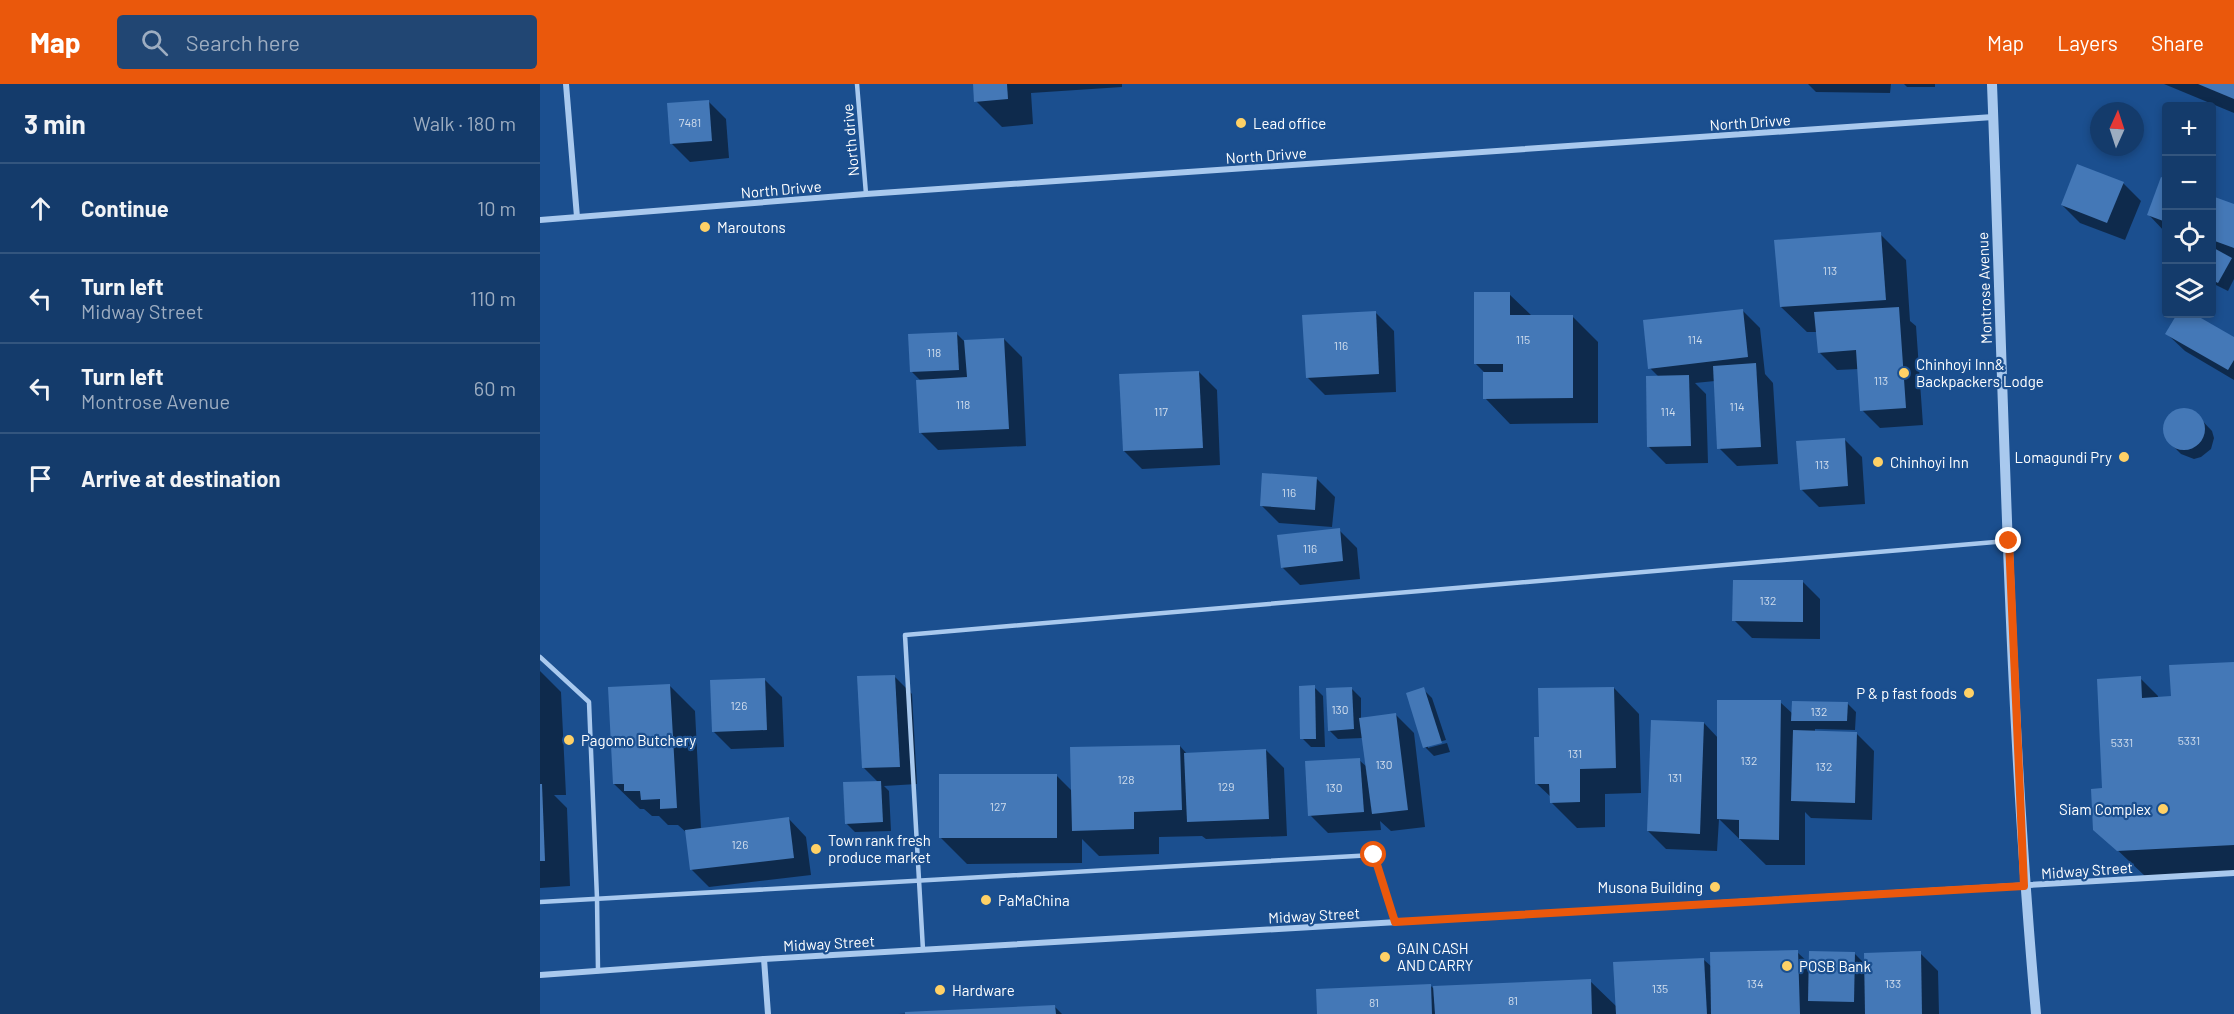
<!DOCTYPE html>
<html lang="en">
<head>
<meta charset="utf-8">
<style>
	:root { --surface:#143b6b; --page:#214673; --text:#f1f3f6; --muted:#9dadc1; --line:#33557e; --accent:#ea580c }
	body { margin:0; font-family:Barlow,sans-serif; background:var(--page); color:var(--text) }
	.controls { position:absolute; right:18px; top:18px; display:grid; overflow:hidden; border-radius:6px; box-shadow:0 3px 9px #0003 }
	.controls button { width:54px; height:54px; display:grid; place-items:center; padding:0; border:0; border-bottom:2px solid var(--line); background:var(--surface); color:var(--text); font:30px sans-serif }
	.compass { position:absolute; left:1550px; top:18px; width:54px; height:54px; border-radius:50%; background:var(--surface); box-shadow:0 3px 9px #0003; rotate:3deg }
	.stop { position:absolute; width:18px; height:18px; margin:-14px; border:4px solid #ea580c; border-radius:50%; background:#fff }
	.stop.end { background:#ea580c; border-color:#fff; box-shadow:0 2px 6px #0008 }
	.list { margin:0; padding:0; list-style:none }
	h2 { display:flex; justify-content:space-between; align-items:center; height:78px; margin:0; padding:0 24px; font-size:26px }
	h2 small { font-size:20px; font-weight:400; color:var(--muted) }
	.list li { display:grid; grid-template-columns:39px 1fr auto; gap:18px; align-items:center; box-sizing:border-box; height:90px; padding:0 24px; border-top:2px solid var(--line) }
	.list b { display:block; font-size:22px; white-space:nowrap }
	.list p { margin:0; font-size:20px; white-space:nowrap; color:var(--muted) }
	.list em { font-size:20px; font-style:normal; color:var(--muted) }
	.icon { flex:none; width:33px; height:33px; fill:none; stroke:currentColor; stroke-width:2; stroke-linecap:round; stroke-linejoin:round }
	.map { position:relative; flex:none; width:1694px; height:930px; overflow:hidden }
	header { display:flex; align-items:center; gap:36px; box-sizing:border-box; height:84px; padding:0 30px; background:var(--accent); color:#fff }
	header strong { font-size:28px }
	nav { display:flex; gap:33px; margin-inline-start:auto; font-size:21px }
	.search { width:420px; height:54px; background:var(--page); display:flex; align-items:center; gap:15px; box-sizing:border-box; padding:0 21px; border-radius:6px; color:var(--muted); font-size:22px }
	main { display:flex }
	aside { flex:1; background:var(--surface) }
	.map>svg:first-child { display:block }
	.shadow { fill:#0007 }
	.building { fill:#4478b7 }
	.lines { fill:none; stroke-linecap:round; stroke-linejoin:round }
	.service { stroke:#a9c9ee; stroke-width:4.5 }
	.minor { stroke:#a9c9ee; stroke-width:6 }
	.tertiary { stroke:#a9c9ee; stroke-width:10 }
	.route { stroke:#ea580c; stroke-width:8 }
	.poi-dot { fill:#ffd166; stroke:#1b4f8f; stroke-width:2 }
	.labels { text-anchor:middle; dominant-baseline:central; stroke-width:4.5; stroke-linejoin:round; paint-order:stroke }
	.number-label { font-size:12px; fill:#d0dded }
	.street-label { font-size:15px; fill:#fff; stroke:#1b4f8f }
	.poi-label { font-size:15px; fill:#fff; stroke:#1b4f8f; text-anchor:start }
</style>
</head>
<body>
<header>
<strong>Map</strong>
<div class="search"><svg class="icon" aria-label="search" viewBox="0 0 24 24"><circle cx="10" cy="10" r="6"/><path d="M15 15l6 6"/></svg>Search here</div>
<nav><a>Map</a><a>Layers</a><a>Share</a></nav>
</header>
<main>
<aside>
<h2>3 min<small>Walk · 180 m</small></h2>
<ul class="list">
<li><svg class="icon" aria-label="ahead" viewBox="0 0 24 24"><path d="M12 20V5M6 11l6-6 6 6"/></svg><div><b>Continue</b></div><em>10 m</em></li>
<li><svg class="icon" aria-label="left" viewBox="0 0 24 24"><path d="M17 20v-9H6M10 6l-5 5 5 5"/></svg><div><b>Turn left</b><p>Midway Street</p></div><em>110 m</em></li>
<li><svg class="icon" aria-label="left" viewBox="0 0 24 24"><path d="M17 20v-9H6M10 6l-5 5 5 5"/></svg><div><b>Turn left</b><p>Montrose Avenue</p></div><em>60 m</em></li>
<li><svg class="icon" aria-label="arrive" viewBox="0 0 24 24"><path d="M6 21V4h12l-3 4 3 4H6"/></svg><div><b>Arrive at destination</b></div></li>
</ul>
</aside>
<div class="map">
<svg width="1694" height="930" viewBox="0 0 1694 930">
	<rect width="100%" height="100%" fill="#1b4f8f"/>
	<g class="shadow">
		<path d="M435,0H582V3L491,9L493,40L462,43L436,17Z"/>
		<path d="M1268,0H1351L1350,9L1276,8Z"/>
		<path d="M1364,0H1395V3H1367Z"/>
		<path d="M1624,0H1694V29Z"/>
		<path d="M168,17L186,35L189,74L150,78L132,60Z"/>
		<path d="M1622,95L1626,96V149L1608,130Z"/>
		<path d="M1583,99L1601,117L1585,156L1540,139L1522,121Z"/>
		<path d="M1672,113L1694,122V195L1688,207L1672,199Z"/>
		<path d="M1340,150L1366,176L1370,237L1376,242L1383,341L1340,344L1322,326L1319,285L1297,286L1279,268L1277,248H1267L1241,223Z"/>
		<path d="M969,210L992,232H1032L1058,258V339L970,340L945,314L944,288L935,279Z"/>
		<path d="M1202,226L1220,244L1225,290L1233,299L1238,380L1197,382L1179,364L1175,297L1155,299L1166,310L1168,379L1126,380L1108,362L1119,293L1110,284Z"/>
		<path d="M836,229L854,247L856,308L785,311L767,293Z"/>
		<path d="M1638,230H1651L1694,254V296L1645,267L1627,250Z"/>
		<path d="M416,249L425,258L464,255L482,273L486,362L398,366L381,349V297L372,288Z"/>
		<path d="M659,288L677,306L680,381L602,385L584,367Z"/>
		<path d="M1642,326L1654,328L1672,347L1674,354L1671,365L1661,373L1654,375L1641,370L1632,361L1625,349L1627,336L1636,327Z"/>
		<path d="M1304,355L1322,373L1325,420L1279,423L1261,405Z"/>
		<path d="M777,395L795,413L792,443L739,439L721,421Z"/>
		<path d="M799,446L817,464L820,495L760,501L742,483Z"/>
		<path d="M1262,497L1280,515V555L1212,554L1194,536Z"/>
		<path d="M1694,580V787L1605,792L1555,745L1564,706L1600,594L1618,612V614H1632Z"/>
		<path d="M0,587L21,608L26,711H14L27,724L30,802L0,804Z"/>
		<path d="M354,592L372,610L377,700L344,702L349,707L351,747L315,748L306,739L338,698L324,684Z"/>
		<path d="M224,595L242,613L244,663L191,665L174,648Z"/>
		<path d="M129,601L155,627L161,745L249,735L266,753L271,791L169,803L151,785L147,749L138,741H128L119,732H112L104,725H100L74,700Z"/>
		<path d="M774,603L783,612L785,663H771L762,654Z"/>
		<path d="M1074,604L1099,630L1101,709L1065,710V743L1037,744L1012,719V714L996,699L1001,654Z"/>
		<path d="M812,605L821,614V635L856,631L874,649L885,743L851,747L840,737L841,746L788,749L770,731L819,676L827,683L823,654L798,655L789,646Z"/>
		<path d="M883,605L892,614L906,656L888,661V664L907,659L910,668L894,672L885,663Z"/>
		<path d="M1240,618L1253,630L1307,619L1316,628L1315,646L1275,645V648L1316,649L1334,667L1332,736L1271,734L1265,728V781H1226L1179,735L1177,767L1126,765L1108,747L1164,639L1179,655Z"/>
		<path d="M640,662L647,670L726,666L744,684L747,752L666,755L662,752L619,753V770L559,772L542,755V779L427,780L401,754L516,691L532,707Z"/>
		<path d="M1257,868L1270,880L1314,869L1326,881L1380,869L1398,887L1399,930H779L890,901L893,904L1050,897L1077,923L1163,875L1172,883Z"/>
		<path d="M514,922L522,930H358Z"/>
	</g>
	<g class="building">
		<path d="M433,0H467L468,15L434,18Z"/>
		<path d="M1658,0H1694V15Z"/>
		<path d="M169,16L172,57L130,60L127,19Z"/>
		<path d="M1537,80L1584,98L1567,139L1521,121Z"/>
		<path d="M1621,93L1626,95V138L1607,131Z"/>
		<path d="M1672,112L1694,120V164L1672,156Z"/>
		<path d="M1341,148L1346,216L1240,223L1234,156Z"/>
		<path d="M1672,163L1692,174L1678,199L1672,196Z"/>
		<path d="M934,208H970V231H1033V314L943,315V288H963V280H934Z"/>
		<path d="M1359,223L1366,324L1320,327L1316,266L1278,269L1274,228Z"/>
		<path d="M1203,225L1208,273L1108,285L1103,236Z"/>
		<path d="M836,227L839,290L766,294L762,231Z"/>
		<path d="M1637,230H1654L1694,253V276L1688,286L1625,250Z"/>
		<path d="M417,248L419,286L370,288L368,250Z"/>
		<path d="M464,254L469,345L379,349L376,296L427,293L424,256Z"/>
		<path d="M1216,279L1221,363L1177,365L1173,282Z"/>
		<path d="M659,287L663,364L583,367L579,290Z"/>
		<path d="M1149,291L1151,362L1107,363L1106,292Z"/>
		<circle cx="1644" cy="345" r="21"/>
		<path d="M1305,354L1308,402L1260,406L1256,357Z"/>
		<path d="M722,389L777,393L775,426L720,422Z"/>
		<path d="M800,444L803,477L741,484L737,451Z"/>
		<path d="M1193,496H1263V538L1192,537Z"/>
		<path d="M1694,578V761L1577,767L1553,746L1551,705L1562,704L1557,595L1601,592L1602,614L1631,612L1629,581Z"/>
		<path d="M355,591L360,683L322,684L317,592Z"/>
		<path d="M225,594L227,646L172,648L170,596Z"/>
		<path d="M130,600L137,724L120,725V715L101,716L100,707H84V700H73L68,603Z"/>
		<path d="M775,601L776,655H760L759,602Z"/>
		<path d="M812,603L814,645L788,647L786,604Z"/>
		<path d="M884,603L902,659L883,664L866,609Z"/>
		<path d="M1074,603L1076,684L1040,685V718L1010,719L1009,700H995L994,653H999L998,604Z"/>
		<path d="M1177,616H1241L1239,756L1199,755V736L1177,735Z"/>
		<path d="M1252,617L1308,618L1307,637H1251Z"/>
		<path d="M856,629L868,726L832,730L819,634Z"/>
		<path d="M1111,636L1164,638L1160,750L1107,747Z"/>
		<path d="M1253,646L1317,648L1315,719L1251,717Z"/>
		<path d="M640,661L642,726L594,728V745L532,747L530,663Z"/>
		<path d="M726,665L729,735L647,738L644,669Z"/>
		<path d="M820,674L824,728L768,732L765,677Z"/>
		<rect x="399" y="690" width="118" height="64"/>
		<path d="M341,697L343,738L305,740L303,698Z"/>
		<path d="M0,700H2L5,777H0Z"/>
		<path d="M249,733L254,774L150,786L145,746Z"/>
		<path d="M1258,866L1260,930H1171L1170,868Z"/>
		<path d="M1269,867L1315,868L1314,918L1268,917Z"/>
		<path d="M1381,867L1382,930H1325L1324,869Z"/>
		<path d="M1164,874L1167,930H1076L1073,878Z"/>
		<path d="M1051,895L1052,930H895L893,902Z"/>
		<path d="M891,900L892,930H777L776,905Z"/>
		<path d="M515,921L516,930H365V928Z"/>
	</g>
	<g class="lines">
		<g class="service">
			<path d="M317,0L326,110"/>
			<path d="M0,573L49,618L57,814L58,887"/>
			<path d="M0,818L834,771L855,838"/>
			<path d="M383,866L365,551L1467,457"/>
		</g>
		<g class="minor">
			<path d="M26,0L37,133"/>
			<path d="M0,136L326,110L1453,33"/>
			<path d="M224,875L228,930"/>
			<path d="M0,891L224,875L1694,789"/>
		</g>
		<path class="tertiary" d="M1452,0C1464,310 1468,621 1496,930"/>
	</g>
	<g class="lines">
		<path class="route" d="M834,771L855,838L1484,802L1469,457"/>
	</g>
	<g class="poi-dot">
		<circle cx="701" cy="39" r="6"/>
		<circle cx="165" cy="143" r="6"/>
		<circle cx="1364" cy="289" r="6"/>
		<circle cx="1584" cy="373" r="6"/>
		<circle cx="1338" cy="378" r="6"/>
		<circle cx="1429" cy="609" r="6"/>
		<circle cx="29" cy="656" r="6"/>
		<circle cx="1623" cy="725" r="6"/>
		<circle cx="276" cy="765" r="6"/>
		<circle cx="1175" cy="803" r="6"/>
		<circle cx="446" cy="816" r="6"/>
		<circle cx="845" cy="873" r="6"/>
		<circle cx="1247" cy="882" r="6"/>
		<circle cx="400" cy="906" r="6"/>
	</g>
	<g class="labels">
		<g class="number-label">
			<text x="150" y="38">7481</text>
			<text x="1290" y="186">113</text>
			<text x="983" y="255">115</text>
			<text x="1155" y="255">114</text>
			<text x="801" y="261">116</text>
			<text x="394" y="268">118</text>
			<text x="1341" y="296">113</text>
			<text x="423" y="320">118</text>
			<text x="1197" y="322">114</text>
			<text x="621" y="327">117</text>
			<text x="1128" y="327">114</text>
			<text x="1282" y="380">113</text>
			<text x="749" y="408">116</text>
			<text x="770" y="464">116</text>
			<text x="1228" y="516">132</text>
			<text x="199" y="621">126</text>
			<text x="800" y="625">130</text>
			<text x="1279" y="627">132</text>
			<text x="1649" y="656">5331</text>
			<text x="1582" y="658">5331</text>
			<text x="1035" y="669">131</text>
			<text x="1209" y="676">132</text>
			<text x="844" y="680">130</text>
			<text x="1284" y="682">132</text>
			<text x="1135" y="693">131</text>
			<text x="586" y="695">128</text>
			<text x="686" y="702">129</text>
			<text x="794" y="703">130</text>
			<text x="458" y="722">127</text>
			<text x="200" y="760">126</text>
			<text x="1215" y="899">134</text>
			<text x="1353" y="899">133</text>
			<text x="1120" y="904">135</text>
			<text x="973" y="916">81</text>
			<text x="834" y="918">81</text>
		</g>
		<g class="street-label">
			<text transform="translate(1210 38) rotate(-4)">North Drivve</text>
			<text transform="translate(310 56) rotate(-95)">North drive</text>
			<text transform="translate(726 71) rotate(-4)">North Drivve</text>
			<text transform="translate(241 105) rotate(-5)">North Drivve</text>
			<text transform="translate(1444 204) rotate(-92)">Montrose Avenue</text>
			<text transform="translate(1547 786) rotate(-4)">Midway Street</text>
			<text transform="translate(774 831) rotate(-3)">Midway Street</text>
			<text transform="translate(289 859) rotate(-3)">Midway Street</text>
		</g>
		<g class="poi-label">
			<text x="713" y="39">Lead office</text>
			<text x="177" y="143">Maroutons</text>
			<text x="1376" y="280">Chinhoyi Inn&amp;<tspan x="1376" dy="17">Backpackers Lodge</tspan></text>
			<text x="1572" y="373" text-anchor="end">Lomagundi Pry</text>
			<text x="1350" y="378">Chinhoyi Inn</text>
			<text x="1417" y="609" text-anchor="end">P &amp; p fast foods</text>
			<text x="41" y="656">Pagomo Butchery</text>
			<text x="1611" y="725" text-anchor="end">Siam Complex</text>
			<text x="288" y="756">Town rank fresh<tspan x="288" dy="17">produce market</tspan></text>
			<text x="1163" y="803" text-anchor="end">Musona Building</text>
			<text x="458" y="816">PaMaChina</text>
			<text x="857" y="864">GAIN CASH<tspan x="857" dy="17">AND CARRY</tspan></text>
			<text x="1259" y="882">POSB Bank</text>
			<text x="412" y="906">Hardware</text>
		</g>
	</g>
</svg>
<div class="controls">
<button>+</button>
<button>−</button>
<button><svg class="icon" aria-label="locate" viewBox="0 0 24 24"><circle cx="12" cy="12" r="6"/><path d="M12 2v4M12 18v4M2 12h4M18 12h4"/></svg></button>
<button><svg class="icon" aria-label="layers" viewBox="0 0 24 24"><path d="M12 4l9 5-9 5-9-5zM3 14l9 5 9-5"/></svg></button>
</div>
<svg class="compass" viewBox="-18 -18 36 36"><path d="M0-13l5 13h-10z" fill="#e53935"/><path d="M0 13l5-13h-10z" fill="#9dadc1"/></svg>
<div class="stop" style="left:834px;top:771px"></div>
<div class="stop end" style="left:1469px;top:457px"></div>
</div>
</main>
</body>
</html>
